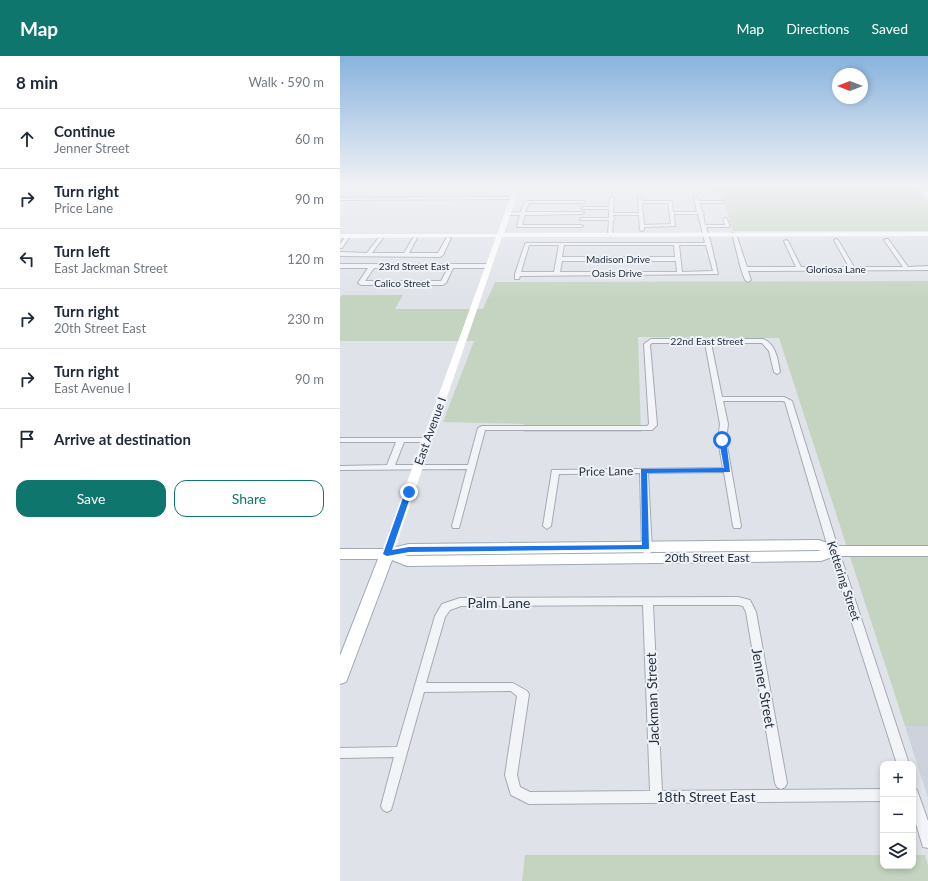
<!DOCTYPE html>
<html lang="en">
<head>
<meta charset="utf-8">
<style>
	:root { --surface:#fff; --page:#f2f2f3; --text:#1f2937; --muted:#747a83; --line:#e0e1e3; --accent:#0f766e }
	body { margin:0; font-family:Lato,sans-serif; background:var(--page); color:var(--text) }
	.controls { position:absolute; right:12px; bottom:12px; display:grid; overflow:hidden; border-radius:8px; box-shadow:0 2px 6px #0003 }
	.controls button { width:36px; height:36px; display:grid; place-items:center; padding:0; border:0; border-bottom:1px solid var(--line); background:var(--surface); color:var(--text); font:20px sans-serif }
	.compass { position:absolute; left:492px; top:12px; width:36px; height:36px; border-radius:50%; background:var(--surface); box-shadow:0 2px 6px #0003; rotate:270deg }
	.stop { position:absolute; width:12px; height:12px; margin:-9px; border:3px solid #1a73e8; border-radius:50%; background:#fff }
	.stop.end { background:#1a73e8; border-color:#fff; box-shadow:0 1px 4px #0008 }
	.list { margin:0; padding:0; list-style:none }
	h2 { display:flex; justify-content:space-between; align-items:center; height:52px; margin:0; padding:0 16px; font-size:17px }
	h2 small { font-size:13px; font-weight:400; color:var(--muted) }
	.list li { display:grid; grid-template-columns:26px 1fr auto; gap:12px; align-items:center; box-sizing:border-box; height:60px; padding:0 16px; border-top:1px solid var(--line) }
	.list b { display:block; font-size:15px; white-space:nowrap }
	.list p { margin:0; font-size:13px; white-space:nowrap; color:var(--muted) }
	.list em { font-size:13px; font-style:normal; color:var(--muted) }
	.actions { display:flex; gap:8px; padding:12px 16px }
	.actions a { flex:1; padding:9px 0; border:1px solid var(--accent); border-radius:12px; text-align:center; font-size:14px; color:var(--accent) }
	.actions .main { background:var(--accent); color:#fff }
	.icon { flex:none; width:22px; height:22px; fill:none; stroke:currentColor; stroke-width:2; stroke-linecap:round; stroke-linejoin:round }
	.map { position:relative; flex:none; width:588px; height:825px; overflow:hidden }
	header { display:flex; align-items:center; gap:24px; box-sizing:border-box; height:56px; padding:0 20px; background:var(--accent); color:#fff }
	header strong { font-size:19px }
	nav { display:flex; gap:22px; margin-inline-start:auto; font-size:14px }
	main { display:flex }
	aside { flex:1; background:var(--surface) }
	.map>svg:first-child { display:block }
	.built { fill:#cdd2dc }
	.green { fill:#c5d4c0 }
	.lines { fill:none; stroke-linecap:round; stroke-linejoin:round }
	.street-casing { stroke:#a4aab4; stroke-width:2 }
	.primary-casing { stroke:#9ea8b6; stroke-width:2 }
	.street { fill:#f2f4f7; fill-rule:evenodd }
	.secondary { fill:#fff; fill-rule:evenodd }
	.primary { fill:#fff; fill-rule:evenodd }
	.route { fill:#1a73e8 }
	.labels { text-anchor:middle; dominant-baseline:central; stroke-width:4; stroke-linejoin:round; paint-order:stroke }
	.far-street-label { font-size:10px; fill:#273142; stroke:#eff2f7 }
	.street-label { font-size:12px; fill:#273142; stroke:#eff2f7 }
	.near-street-label { font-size:14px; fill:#273142; stroke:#eff2f7 }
</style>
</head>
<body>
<header>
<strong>Map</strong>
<nav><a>Map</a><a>Directions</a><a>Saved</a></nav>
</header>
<main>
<aside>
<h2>8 min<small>Walk · 590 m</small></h2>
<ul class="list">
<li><svg class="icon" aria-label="ahead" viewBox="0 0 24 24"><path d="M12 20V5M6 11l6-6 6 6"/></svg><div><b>Continue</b><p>Jenner Street</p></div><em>60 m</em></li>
<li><svg class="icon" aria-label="right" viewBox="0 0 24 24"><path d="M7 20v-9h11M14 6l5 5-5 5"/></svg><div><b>Turn right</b><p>Price Lane</p></div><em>90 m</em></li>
<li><svg class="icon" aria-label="left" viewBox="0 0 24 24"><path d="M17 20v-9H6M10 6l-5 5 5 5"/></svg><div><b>Turn left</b><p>East Jackman Street</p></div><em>120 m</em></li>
<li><svg class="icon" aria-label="right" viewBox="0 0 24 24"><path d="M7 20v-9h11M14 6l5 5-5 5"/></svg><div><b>Turn right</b><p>20th Street East</p></div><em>230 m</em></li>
<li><svg class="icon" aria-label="right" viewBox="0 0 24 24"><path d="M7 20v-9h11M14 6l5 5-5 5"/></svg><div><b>Turn right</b><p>East Avenue I</p></div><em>90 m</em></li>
<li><svg class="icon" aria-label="arrive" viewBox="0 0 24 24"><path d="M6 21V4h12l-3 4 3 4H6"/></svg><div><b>Arrive at destination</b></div></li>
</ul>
<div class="actions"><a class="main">Save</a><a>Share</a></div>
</aside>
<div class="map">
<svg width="588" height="825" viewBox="0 0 588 825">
	<rect width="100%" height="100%" fill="#dfe3e9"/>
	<path class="built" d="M565,670H588V742Z"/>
	<g class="green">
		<path d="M379,128H570L588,146V175H393Z"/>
		<path d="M588,225V670H565L439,282L298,281L301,376H184V368L103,366L134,285H0V242L2,239H63L55,253H143L155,226Z"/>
		<path d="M185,799H543V810H573V799H585L588,810V825H182Z"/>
	</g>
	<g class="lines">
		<g class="street-casing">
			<g id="street">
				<path d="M206,128H295V130L293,131H208L206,130Z"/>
				<path d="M333,128H337V130L334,131Z"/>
				<path d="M374,128H378V135L375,134Z"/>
				<path d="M578,131H588V133H579Z"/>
				<path d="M174,141V143H173L0,144V142Z"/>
				<path d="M272,141L274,142L273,157H299L298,142L300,141L302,142V145H332L333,156H357L354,142L356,141H357L359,145H383V146L381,147H360L362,156L364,157L363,158L365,169H385L383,163L385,162L387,163L390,170L388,171H366L371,188L378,218L180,220L179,223H175V218L185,188L187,187H365L358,158H334L335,170L304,171V174L302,175L300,174L299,159H273L274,163L273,164L272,179L270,180L268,179L269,164H240V163L242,162H269V153H243L241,152L243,151H269L270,142ZM302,147H328L331,168L304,169ZM189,189H219L214,216H181ZM224,189H334L335,201H222ZM339,189H366L373,215L342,216ZM222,205H336L337,216H220Z"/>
				<path d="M188,145H243L245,146L243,147H189L185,156H242L244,157L242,158L185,159L182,169H241L243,170L241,171H177L180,159H167L165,158L167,157L181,156L184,147Z"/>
				<path d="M392,177L396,178L407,211H456L444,185L446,184L448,185L461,211H509L494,184L496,183L498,184L514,211H563L544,184L546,183H548L568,211L588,210V214L408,215L411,224L408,226L405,224L401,213Z"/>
				<path d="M5,181L9,182L2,192H0V188Z"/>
				<path d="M39,181L43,182L32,197H64L73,182L75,181L77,182L69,197H98L107,181L111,182L103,199L100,201L0,200V196L27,197Z"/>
				<path d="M0,208H148L151,210L148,212H113L106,227L103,229H21L18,227L28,212H0ZM34,212H108L101,225H25Z"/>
				<path d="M311,283H423C436,288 438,304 440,316L437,318L434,316L429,295L422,287H371L382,341H444L452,345L499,495L569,708H557L489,495L445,346L443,345H383L388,368L386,384L401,470L400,472H394L393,470L384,416L308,417L312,495L310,497H304L302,495L300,417L219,418L211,470L207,473L203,470L212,414L383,412L378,384L380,368L365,287H312L310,289L317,369L312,374H145L119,472H113L112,470L127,413L0,414V410L47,409L56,386H0V382H87L91,384L90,386H64L55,409H128L138,372L142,370H307L309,368L304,288Z"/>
				<path d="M398,541L410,544L416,556L447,727L445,731L441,733L437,731L435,727L406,556L403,550L398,549H313L322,735L543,733V745L189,748L171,739L165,719L177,640L171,635L84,636L51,754L47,756L43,754L41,750L54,701L0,702V692L57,691L95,560L102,548L120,542ZM303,549L310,735L190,736L180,731L177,719L189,638L187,635L173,627H86L105,561L110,554L121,550Z"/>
				<path d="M573,732L577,734L588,765V792L583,791L573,758Z"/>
			</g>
		</g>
		<g class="primary-casing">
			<path id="primary" d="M479,484L495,490H588V500H495L481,505L67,510L52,504L8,621L6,626L0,628V600L38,503H0V493H47L69,488ZM478,494L481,495L68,500L64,499Z"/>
		</g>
		<use href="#street" class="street"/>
		<g class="secondary">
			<path d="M175,128H181L164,177L588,176V180L162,181L53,498L51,501L47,502L43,501L41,498L156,181L0,182V178H157Z"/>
			<path d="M573,128H579L588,137V142Z"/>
		</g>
		<use href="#primary" class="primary"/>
	</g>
	<linearGradient id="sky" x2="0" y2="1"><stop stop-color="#88b3dd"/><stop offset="0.53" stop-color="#f1f2f5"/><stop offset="1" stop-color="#f1f2f5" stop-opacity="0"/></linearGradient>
	<rect width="588" height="243" fill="url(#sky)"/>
	<path class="route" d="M382,382L386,384L390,416L307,417L309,493L69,496L47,500L43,498L65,436L69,434L72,436L52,494L69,491L302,489L301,413L384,412L379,384Z"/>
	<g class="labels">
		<g class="far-street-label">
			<text x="278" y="203">Madison Drive</text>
			<text x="74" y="210">23rd Street East</text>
			<text x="496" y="213">Gloriosa Lane</text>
			<text x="277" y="217">Oasis Drive</text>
			<text x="62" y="227">Calico Street</text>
			<text x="367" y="285">22nd East Street</text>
		</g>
		<g class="street-label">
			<text transform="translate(90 375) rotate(-70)">East Avenue I</text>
			<text transform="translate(266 415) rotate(-1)">Price Lane</text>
			<text x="367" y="501">20th Street East</text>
			<text transform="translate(504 525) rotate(72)">Kettering Street</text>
		</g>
		<g class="near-street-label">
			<text x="159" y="546">Palm Lane</text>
			<text transform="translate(424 632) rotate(80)">Jenner Street</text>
			<text transform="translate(312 643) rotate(-92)">Jackman Street</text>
			<text x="366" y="740">18th Street East</text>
		</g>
	</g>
</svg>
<div class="controls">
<button>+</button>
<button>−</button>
<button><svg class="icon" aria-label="layers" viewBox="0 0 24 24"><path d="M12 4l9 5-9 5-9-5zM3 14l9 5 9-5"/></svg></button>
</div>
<svg class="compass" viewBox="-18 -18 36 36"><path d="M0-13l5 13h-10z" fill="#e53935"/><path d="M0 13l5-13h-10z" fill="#747a83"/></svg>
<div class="stop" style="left:382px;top:384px"></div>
<div class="stop end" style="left:69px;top:436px"></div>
</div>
</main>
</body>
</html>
